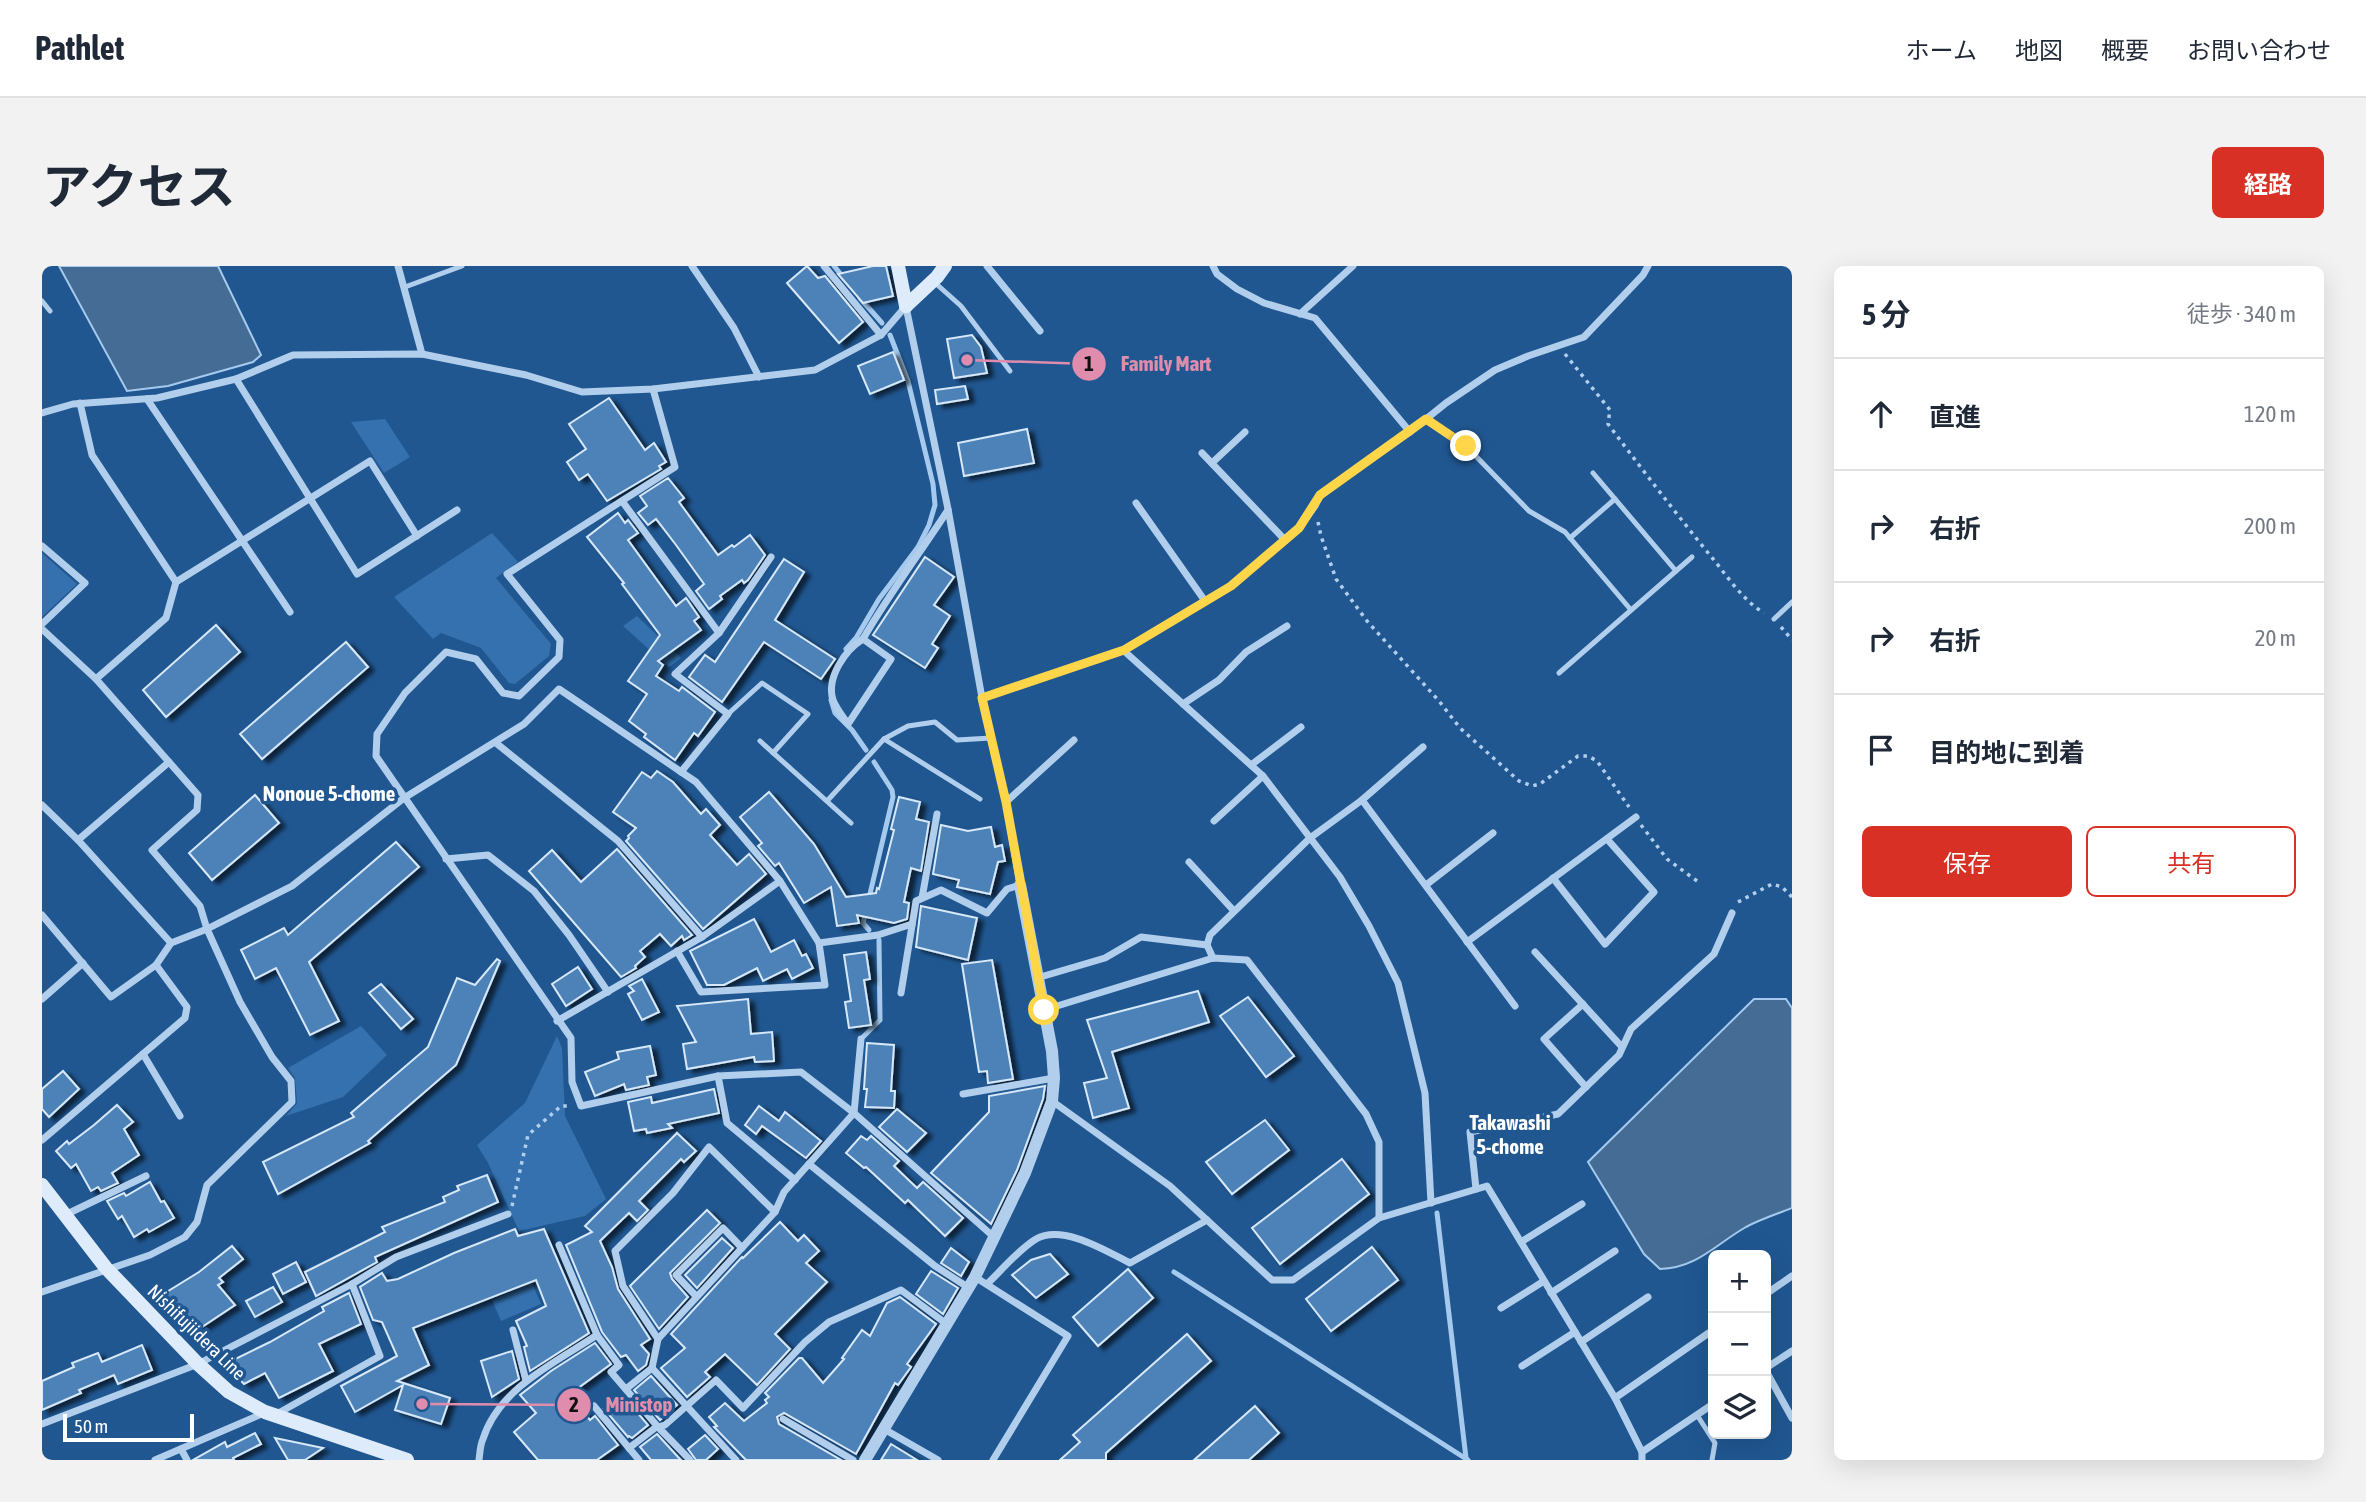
<!DOCTYPE html>
<html lang="ja">
<head>
<meta charset="utf-8">
<style>
	:root { --surface:#fff; --page:#f2f2f3; --text:#1f2937; --muted:#747a83; --line:#e0e1e3; --accent:#d93025 }
	body { margin:0; font-family:"Asap Condensed","Noto Sans JP",sans-serif; background:var(--page); color:var(--text) }
	.controls { position:absolute; right:21px; bottom:21px; display:grid; overflow:hidden; border-radius:10px; box-shadow:0 7px 28px #0002 }
	.controls button { width:63px; height:63px; display:grid; place-items:center; padding:0; border:0; border-bottom:2px solid var(--line); background:var(--surface); color:var(--text); font:35px sans-serif }
	.scale { position:absolute; left:21px; bottom:18px; width:131px; box-sizing:border-box; padding-left:7px; border:4px solid #fff; border-top:0; font-size:19px; line-height:24px; white-space:nowrap; color:#fff; -webkit-text-stroke:5px #205791; paint-order:stroke }
	.stop { position:absolute; width:21px; height:21px; margin:-16px; border:5px solid #ffd54a; border-radius:50%; background:#fff }
	.stop.end { background:#ffd54a; border-color:#fff; box-shadow:0 2px 7px #0008 }
	.list { margin:0; padding:0; list-style:none }
	h2 { display:flex; justify-content:space-between; align-items:center; height:91px; margin:0; padding:0 28px; font-size:30px }
	h2 small { font-size:23px; font-weight:400; color:var(--muted) }
	.list li { display:grid; grid-template-columns:46px 1fr auto; gap:21px; align-items:center; box-sizing:border-box; height:112px; padding:0 28px; border-top:2px solid var(--line) }
	.list b { display:block; font-size:26px; white-space:nowrap }
	.list em { font-size:23px; font-style:normal; color:var(--muted) }
	.actions { display:flex; gap:14px; padding:21px 28px }
	.actions a { flex:1; padding:16px 0; border:2px solid var(--accent); border-radius:10px; text-align:center; font-size:24px; color:var(--accent) }
	.actions .main { background:var(--accent); color:#fff }
	.icon { flex:none; width:38px; height:38px; fill:none; stroke:currentColor; stroke-width:2; stroke-linecap:round; stroke-linejoin:round }
	.map { position:relative; flex:none; width:1750px; height:1194px; overflow:hidden; border-radius:10px }
	header { display:flex; align-items:center; gap:42px; box-sizing:border-box; height:98px; padding:0 35px; background:var(--surface); border-bottom:2px solid var(--line) }
	header strong { font-size:33px }
	nav { display:flex; gap:38px; margin-inline-start:auto; font-size:24px }
	.intro { display:flex; align-items:center; justify-content:space-between; box-sizing:border-box; height:168px; padding:0 42px }
	h1 { margin:0; font-size:49px }
	.button { padding:18px 32px; border-radius:10px; background:var(--accent); color:#fff; font-size:24px; font-weight:700 }
	main { display:flex; gap:42px; padding:0 42px }
	aside { flex:1; background:var(--surface); border-radius:10px; box-shadow:0 7px 28px #0002 }
	.map>svg:first-child { display:block }
	.green { fill:#3471ae }
	.water { fill:#456c95; stroke:#a5caee; stroke-width:2 }
	.lines { fill:none; stroke-linecap:round; stroke-linejoin:round }
	.stream { stroke:#a5caee; stroke-width:5 }
	.building { fill:#4d82b9; stroke:#d7e8f9; stroke-width:2; filter:url(#shadow) }
	.path { stroke:#b1cfed; stroke-width:3.5; stroke-dasharray:3.5 5; stroke-linecap:butt }
	.service { stroke:#b1cfed; stroke-width:5 }
	.minor { stroke:#b1cfed; stroke-width:7 }
	.tertiary { stroke:#b1cfed; stroke-width:12 }
	.secondary { stroke:#ddebfa; stroke-width:14 }
	.route { stroke:#ffd54a; stroke-width:9 }
	.labels { text-anchor:middle; dominant-baseline:central; stroke-width:7; stroke-linejoin:round; paint-order:stroke }
	.street-label { font-size:19px; fill:#fff; stroke:#205791 }
	.neighbourhood-label { font-size:21px; font-weight:bold; fill:#fff; stroke:#205791 }
	.leader { fill:none; stroke:#e08cad; stroke-width:2.5 }
	.callout-dot { fill:#e08cad; stroke:#205791; stroke-width:2.5 }
	.mark-label { font-size:21px; text-anchor:middle; font-weight:bold; fill:#111 }
	.callout-label { font-size:21px; text-anchor:middle; font-weight:bold; fill:#e08cad; stroke:#205791; stroke-width:7; stroke-linejoin:round; paint-order:stroke }
</style>
</head>
<body>
<header>
<strong>Pathlet</strong>
<nav><a>ホーム</a><a>地図</a><a>概要</a><a>お問い合わせ</a></nav>
</header>
<div class="intro"><h1>アクセス</h1><a class="button">経路</a></div>
<main>
<div class="map">
<svg width="1750" height="1194" viewBox="0 0 1750 1194">
	<defs>
		<filter id="shadow"><feDropShadow dx="6" dy="3.5" stdDeviation="2" flood-color="#0009"/></filter>
	</defs>
	<rect width="100%" height="100%" fill="#205791"/>
	<g class="green">
		<path d="M343,153L368,191L342,207L309,156Z"/>
		<path d="M450,267L476,296L454,312L509,378L507,390L473,418L467,417L439,382L399,367L391,373L352,331Z"/>
		<path d="M0,287L35,318L0,351Z"/>
		<path d="M595,350L639,392L627,401L581,360Z"/>
		<path d="M319,760L345,789L301,831L244,850L255,837L253,812L246,802Z"/>
		<path d="M515,770L520,782L523,850L564,933L543,950L477,965L446,897L435,879L483,837Z"/>
		<path d="M490,1017L499,1038L459,1055L450,1034Z"/>
	</g>
	<g class="water">
		<path d="M17,0H176L219,89L211,96L126,120L85,125Z"/>
		<path d="M1712,733H1744L1750,742V942C1735,948 1719,953 1704,961C1674,978 1655,1002 1618,1003L1602,988L1546,896Z"/>
	</g>
	<g class="lines">
		<g class="stream">
			<path d="M792,0L801,11"/>
			<path d="M818,32L840,57"/>
			<path d="M804,383L814,372L837,333L876,281L887,259L893,239L891,218L866,115L848,69"/>
			<path d="M789,434L793,447L810,464L824,484"/>
			<path d="M827,632L851,531L850,524L832,496"/>
			<path d="M824,645L821,657L827,664"/>
			<path d="M821,771L838,754L837,674"/>
			<path d="M1395,947L1424,1192"/>
			<path d="M1132,1006L1426,1194"/>
		</g>
	</g>
	<g class="building">
		<path d="M765,0L776,12L783,10L821,56L797,77L745,17Z"/>
		<path d="M831,0H844L851,30L821,37L796,8Z"/>
		<path d="M930,69L939,81L945,107L912,112L905,73Z"/>
		<path d="M851,86L862,114L828,128L816,100Z"/>
		<path d="M923,120L926,133L895,138L893,124Z"/>
		<path d="M567,132L603,184L612,177L624,196L617,200L619,203L565,235L546,208L537,214L525,196L544,183L527,158Z"/>
		<path d="M985,163L992,197L922,210L916,177Z"/>
		<path d="M626,212L642,232L637,236L676,289L690,279L692,281L708,269L723,289L706,314L702,317L700,314L678,330L680,333L667,343L654,325L662,318L634,279L614,253L606,259L596,247L605,240L598,230Z"/>
		<path d="M576,247L583,257L586,254L596,267L586,274L634,340L644,332L657,351L652,355L659,364L616,395L621,399L614,410L637,425L640,421L673,446L656,470L652,467L633,494L602,471L604,468L587,455L605,428L586,415L618,369L580,318L582,317L545,271Z"/>
		<path d="M883,291L912,311L892,339L908,350L890,378L896,382L883,402L831,369Z"/>
		<path d="M742,293L762,306L733,354L793,393L779,413L722,376L680,436L647,411L663,389L673,396Z"/>
		<path d="M174,359L198,386L124,451L101,424Z"/>
		<path d="M304,376L326,401L220,493L198,468Z"/>
		<path d="M615,505L631,516L659,548L664,543L678,559L668,569L695,599L707,588L724,608L661,663L584,575L587,572L586,570L594,562L571,546L600,506L609,512Z"/>
		<path d="M727,526L772,578L804,631L834,627L835,622L837,623L852,564L849,563L857,531L878,536L874,553L887,556L879,605L869,602L862,636L867,637L865,653L852,657L815,649L817,657L795,660L789,621L762,637L737,597L733,600L716,580L720,577L698,551Z"/>
		<path d="M213,529L237,557L170,614L147,587Z"/>
		<path d="M899,559L926,565L949,561L953,581L960,579L963,595L956,596L948,628L915,621L917,614L891,608Z"/>
		<path d="M354,576L377,601L267,696L297,755L268,769L234,702L213,713L199,684L242,662L246,669Z"/>
		<path d="M575,583L650,669L642,674L640,670L629,680L618,668L598,685L603,691L593,700L594,702L579,711L487,605L510,584L539,616Z"/>
		<path d="M879,640L935,652L926,694L874,681Z"/>
		<path d="M712,653L729,686L752,674L760,690L764,688L771,702L750,713L745,703L721,715L715,702L682,719H665L648,685Z"/>
		<path d="M824,686L828,713L822,714L829,759L807,762L803,736L809,735L802,689Z"/>
		<path d="M455,693L458,695L414,799L326,875L328,877L236,928L221,896L312,851L309,847L386,781L415,712L433,719Z"/>
		<path d="M950,694L971,813L946,817L945,805L937,806L920,698Z"/>
		<path d="M536,701L550,723L524,740L510,718Z"/>
		<path d="M600,713L617,746L600,754L586,728L592,725L587,720Z"/>
		<path d="M339,718L371,753L359,763L327,727Z"/>
		<path d="M1156,725L1167,756L1070,786L1087,842L1051,852L1042,817L1065,812L1045,754Z"/>
		<path d="M1206,731L1252,790L1224,811L1178,750Z"/>
		<path d="M706,733L709,768L730,766L732,795L713,796L712,791L645,803L641,778L654,776L635,740Z"/>
		<path d="M825,777L852,779L849,825H853L852,842L823,841L825,823H822Z"/>
		<path d="M608,780L614,809L605,811L607,819L584,824L582,818L553,830L543,806L577,793L575,786Z"/>
		<path d="M21,805L37,823L7,851L0,843V823Z"/>
		<path d="M1003,820L1001,833L975,904L949,958L889,907L947,846V830Z"/>
		<path d="M672,823L677,847L626,858L630,862L605,867L604,863L592,865L586,836L609,831L610,837Z"/>
		<path d="M75,839L91,856L82,863L97,889L70,907L76,917L59,925L56,921L49,925L34,898L29,902L14,885L25,875L27,878L52,859Z"/>
		<path d="M717,840L737,855L743,846L779,875L764,892L720,860L714,868L703,859Z"/>
		<path d="M855,843L884,867L865,886L837,861Z"/>
		<path d="M1223,854L1247,884L1190,928L1164,896Z"/>
		<path d="M635,867L654,885L642,896L639,893L597,935L606,944L595,955L587,947L558,975L570,1001L576,1023L608,1073L599,1079L607,1088L604,1099L596,1105L584,1089L579,1091L560,1066L524,979L550,966L543,960Z"/>
		<path d="M819,870L825,874L829,870L857,895L852,900L875,922L881,916L921,952L903,970L866,934L863,937L824,901L822,902L804,887Z"/>
		<path d="M1300,893L1327,928L1238,998L1210,962Z"/>
		<path d="M445,909L456,936L333,991L335,996L274,1030L263,1006L343,966L340,961L403,936L401,931L417,924L415,920Z"/>
		<path d="M108,916L119,936L122,935L132,952L107,966L105,963L92,971L80,950L76,953L65,935L82,927L84,930Z"/>
		<path d="M665,944L678,957L628,1007L630,1013L646,1031L617,1063L588,1020Z"/>
		<path d="M738,956L756,975L762,969L777,985L764,997L785,1016L733,1068L748,1083L715,1119L683,1088L663,1106L668,1111L645,1131L619,1102L643,1082L629,1068L700,991L701,992Z"/>
		<path d="M473,963L476,970L502,963L547,1067L488,1105L482,1081L485,1080L474,1055L504,1040L494,1014L371,1062L387,1099L355,1115L408,1132L399,1158L353,1144L361,1119L313,1146L299,1120L355,1090L340,1056L331,1054L318,1021L340,1007L345,1015L356,1013L412,987Z"/>
		<path d="M680,972L691,982L655,1022L643,1009Z"/>
		<path d="M190,980L201,993L177,1012L181,1016L176,1019L193,1039L148,1069L115,1032L157,1006Z"/>
		<path d="M1330,981L1356,1014L1289,1065L1264,1033Z"/>
		<path d="M909,982L927,996L919,1010L899,997Z"/>
		<path d="M1008,988L1026,1008L994,1032L970,1009L989,994Z"/>
		<path d="M254,996L264,1016L241,1028L231,1008Z"/>
		<path d="M1086,1003L1111,1032L1056,1080L1031,1051Z"/>
		<path d="M889,1005L916,1022L901,1048L874,1028Z"/>
		<path d="M231,1021L240,1036L213,1051L204,1035Z"/>
		<path d="M307,1027L319,1058L277,1078L291,1105L237,1132L223,1107L202,1118L183,1098L228,1076L282,1045L280,1041Z"/>
		<path d="M858,1031L894,1058L865,1098L869,1101L856,1119L853,1117L814,1188L742,1147L735,1151L737,1158L799,1194H704L672,1161L675,1160L667,1151L683,1137L702,1155L725,1137L723,1134L727,1131L723,1127L757,1092H760L781,1117L802,1093L800,1092L820,1064L828,1070L845,1037Z"/>
		<path d="M1145,1068L1169,1095L1064,1187V1194H1018L1038,1176L1031,1169Z"/>
		<path d="M553,1077L569,1098L528,1128L548,1154L553,1150L576,1179L555,1194H496L472,1166L494,1147L478,1129L509,1105Z"/>
		<path d="M100,1079L110,1104L76,1118L72,1109L37,1124L39,1127L0,1144V1115L32,1101L30,1097L56,1087L60,1096Z"/>
		<path d="M470,1085L477,1113L450,1131L439,1095Z"/>
		<path d="M609,1110L635,1139L618,1154L592,1124Z"/>
		<path d="M578,1130L580,1133L582,1131L606,1159L590,1172L587,1170L586,1171L562,1143Z"/>
		<path d="M1213,1140L1237,1167L1207,1194H1152Z"/>
		<path d="M213,1167L219,1178L191,1192L192,1194H151L183,1176L185,1181Z"/>
		<path d="M615,1168L636,1191L639,1194H609L598,1181Z"/>
		<path d="M663,1169L676,1183L664,1194H654L646,1183Z"/>
		<path d="M233,1172L281,1182L263,1194H246Z"/>
		<path d="M849,1178L875,1194H839Z"/>
	</g>
	<g class="lines">
		<g class="path">
			<path d="M1523,88L1568,144L1566,158C1599,202 1632,245 1667,288C1684,308 1699,333 1722,347"/>
			<path d="M1276,256L1279,270L1294,313L1325,355L1397,435L1418,462L1477,515L1490,520L1498,518L1536,490H1546L1555,495L1587,541"/>
			<path d="M1739,361L1750,374"/>
			<path d="M1599,559L1625,593L1655,615"/>
			<path d="M1696,636L1730,618L1740,621L1750,631"/>
			<path d="M470,940L486,869L519,840H528"/>
		</g>
		<g class="service">
			<path d="M891,15L919,40L968,105"/>
			<path d="M363,21L420,0"/>
			<path d="M0,35L8,45"/>
			<path d="M1384,153L1424,180L1487,245L1523,266L1589,344"/>
			<path d="M1551,207L1634,305"/>
			<path d="M1528,272L1573,233"/>
			<path d="M1732,353L1750,336"/>
			<path d="M1517,407L1650,291"/>
			<path d="M686,448L720,417L766,448L731,487"/>
			<path d="M842,473L938,533"/>
			<path d="M718,475L809,557"/>
			<path d="M785,535L842,473L866,460L893,456L915,474L949,472"/>
			<path d="M1655,1149L1673,1177L1670,1194"/>
		</g>
		<g class="minor">
			<path d="M356,0L380,88"/>
			<path d="M650,0L692,62L717,111"/>
			<path d="M782,0L839,69"/>
			<path d="M945,0L998,65"/>
			<path d="M1171,0L1175,8L1195,23L1222,37L1273,52L1368,166"/>
			<path d="M1258,48L1311,0"/>
			<path d="M194,113L315,308L415,244"/>
			<path d="M611,123L633,201L465,308L518,374L517,391L477,430L461,427L434,393L404,386L363,427L335,468L334,490L529,772L530,816L539,840L676,810L759,806L812,847L953,972"/>
			<path d="M105,133L248,346"/>
			<path d="M38,137L50,189L134,316L124,352L54,413"/>
			<path d="M0,147L31,138L115,132L194,113L251,89L380,88L484,109L540,126L611,123L773,104L839,69L864,40"/>
			<path d="M1160,187L1243,274"/>
			<path d="M1170,197L1203,166"/>
			<path d="M580,235L677,367"/>
			<path d="M1094,237L1163,335"/>
			<path d="M0,280L43,317L0,358"/>
			<path d="M134,316L328,195L375,270"/>
			<path d="M0,363L54,413L156,529L155,544L110,584L158,640L165,663L198,736L230,791L249,815L250,836L165,919L155,956L143,971L108,989L0,1026"/>
			<path d="M821,373L849,393L806,458C801,451 794,442 791,434C784,412 803,384 821,373Z"/>
			<path d="M821,373C847,328 878,287 906,244"/>
			<path d="M1081,384L1221,510L1298,611L1327,660L1356,717L1383,827L1389,937"/>
			<path d="M940,432L1081,384L1189,320L1257,262L1273,240L1278,229L1368,166L1404,137L1453,104L1486,90L1542,71L1601,9L1606,0"/>
			<path d="M1141,438L1177,414L1204,386L1245,360"/>
			<path d="M454,477L576,575L660,671"/>
			<path d="M1209,499L1259,461"/>
			<path d="M639,506L686,448L633,408L677,367L729,291"/>
			<path d="M1320,534L1473,740"/>
			<path d="M964,536L1032,474"/>
			<path d="M0,539L36,574L129,677"/>
			<path d="M1172,555L1221,510"/>
			<path d="M36,574L127,496"/>
			<path d="M404,593L446,589L492,625L527,669L566,726"/>
			<path d="M1147,596L1192,645"/>
			<path d="M1511,612L1563,678L1612,626L1565,573"/>
			<path d="M1384,619L1451,567"/>
			<path d="M880,632L895,548"/>
			<path d="M0,649L69,731L114,699L129,677L165,663L250,620L362,532L482,458L517,423L654,516L738,615L777,677L783,719L659,726L635,685"/>
			<path d="M1425,676L1594,551"/>
			<path d="M777,677L836,669L870,658"/>
			<path d="M1493,686L1580,781"/>
			<path d="M1171,692L1165,679L1168,669L1268,572L1320,534L1381,481"/>
			<path d="M995,712L1063,692L1099,671L1165,679"/>
			<path d="M859,727L874,635L899,624L945,647L965,623L978,619L964,536L940,432L906,243L864,41"/>
			<path d="M0,733L41,697"/>
			<path d="M1541,738L1502,773L1544,821"/>
			<path d="M1002,744L1171,692L1205,694L1324,848L1337,876V952L1251,1014H1230L1128,920L1010,835"/>
			<path d="M515,755L660,671L738,615"/>
			<path d="M101,788L138,850"/>
			<path d="M676,810L685,857L753,914"/>
			<path d="M921,828L1012,812"/>
			<path d="M0,874L143,752L145,741L114,699"/>
			<path d="M767,898L893,1000L927,1022"/>
			<path d="M1434,923L1428,866L1516,848L1577,789L1589,763L1672,688L1690,647"/>
			<path d="M23,949L104,910"/>
			<path d="M1337,952L1445,920L1573,1132L1600,1186V1194"/>
			<path d="M1479,976L1540,938"/>
			<path d="M517,979L555,1069L577,1099L569,1106L616,1161L648,1194"/>
			<path d="M933,1011L1026,1070L951,1194"/>
			<path d="M945,1018C960,1004 976,984 994,973C1021,958 1064,985 1088,997L1165,954"/>
			<path d="M1509,1027L1573,985"/>
			<path d="M1724,1028L1750,1010"/>
			<path d="M654,1030L634,1009L681,962L700,982"/>
			<path d="M1459,1042L1502,1015"/>
			<path d="M471,1064L484,1115"/>
			<path d="M616,1073L581,1020L573,985L631,927L667,881L733,946"/>
			<path d="M1539,1076L1606,1031"/>
			<path d="M1480,1100L1533,1066"/>
			<path d="M1724,1102L1750,1085"/>
			<path d="M1724,1105L1750,1152"/>
			<path d="M584,1123L610,1102"/>
			<path d="M1573,1132L1671,1064"/>
			<path d="M552,1140L597,1194"/>
			<path d="M233,1149L338,1090L310,1018"/>
			<path d="M741,1153L811,1194"/>
			<path d="M0,1158L156,1098L310,1018L354,991L466,948"/>
			<path d="M842,1163L896,1194"/>
			<path d="M587,1182L613,1162L623,1159L674,1114L701,1142L763,1076L787,1056L859,1024L906,1059"/>
			<path d="M139,1183L145,1194"/>
			<path d="M1600,1186L1671,1138"/>
			<path d="M113,1194L222,1147"/>
			<path d="M437,1194C438,1187 438,1179 441,1173C457,1122 514,1096 555,1069"/>
			<path d="M694,1194L610,1102L616,1073L733,946L742,926L812,847L819,773"/>
		</g>
		<path class="tertiary" d="M823,1194L933,1011L983,907L1010,835L1012,812L1010,785L978,619"/>
		<g class="secondary">
			<path d="M856,0L864,40"/>
			<path d="M864,40L895,11L903,0"/>
			<path d="M0,919L64,1002L156,1098L187,1126L223,1146L365,1194"/>
		</g>
	</g>
	<g class="lines">
		<path class="route" d="M1002,744L964,536L940,432L1082,384L1189,320L1257,262L1278,229L1384,153L1424,180"/>
	</g>
	<g class="labels">
		<g class="street-label">
			<text transform="translate(155 1066) rotate(44)">Nishifujiidera Line</text>
		</g>
		<g class="neighbourhood-label">
			<text x="287" y="527">Nonoue 5-chome</text>
			<text x="1468" y="856">Takawashi<tspan x="1468" dy="24">5-chome</tspan></text>
		</g>
	</g>
	<path class="leader" d="M925 94L1047 98M380 1138L532 1139"/>
	<g class="callout-dot">
		<circle cx="925" cy="94" r="7"/>
		<circle cx="380" cy="1138" r="7"/>
		<circle cx="1047" cy="98" r="18"/>
		<circle cx="532" cy="1139" r="18"/>
	</g>
	<g class="mark-label">
		<text x="1047" y="105">1</text>
		<text x="532" y="1146">2</text>
	</g>
	<g class="callout-label">
		<text x="1124" y="105">Family Mart</text>
		<text x="597" y="1146">Ministop</text>
	</g>
</svg>
<div class="controls">
<button>+</button>
<button>−</button>
<button><svg class="icon" aria-label="layers" viewBox="0 0 24 24"><path d="M12 4l9 5-9 5-9-5zM3 14l9 5 9-5"/></svg></button>
</div>
<div class="scale">50 m</div>
<div class="stop" style="left:1002px;top:744px"></div>
<div class="stop end" style="left:1424px;top:180px"></div>
</div>
<aside>
<h2>5 分<small>徒歩 · 340 m</small></h2>
<ul class="list">
<li><svg class="icon" aria-label="ahead" viewBox="0 0 24 24"><path d="M12 20V5M6 11l6-6 6 6"/></svg><div><b>直進</b></div><em>120 m</em></li>
<li><svg class="icon" aria-label="right" viewBox="0 0 24 24"><path d="M7 20v-9h11M14 6l5 5-5 5"/></svg><div><b>右折</b></div><em>200 m</em></li>
<li><svg class="icon" aria-label="right" viewBox="0 0 24 24"><path d="M7 20v-9h11M14 6l5 5-5 5"/></svg><div><b>右折</b></div><em>20 m</em></li>
<li><svg class="icon" aria-label="arrive" viewBox="0 0 24 24"><path d="M6 21V4h12l-3 4 3 4H6"/></svg><div><b>目的地に到着</b></div></li>
</ul>
<div class="actions"><a class="main">保存</a><a>共有</a></div>
</aside>
</main>
</body>
</html>
